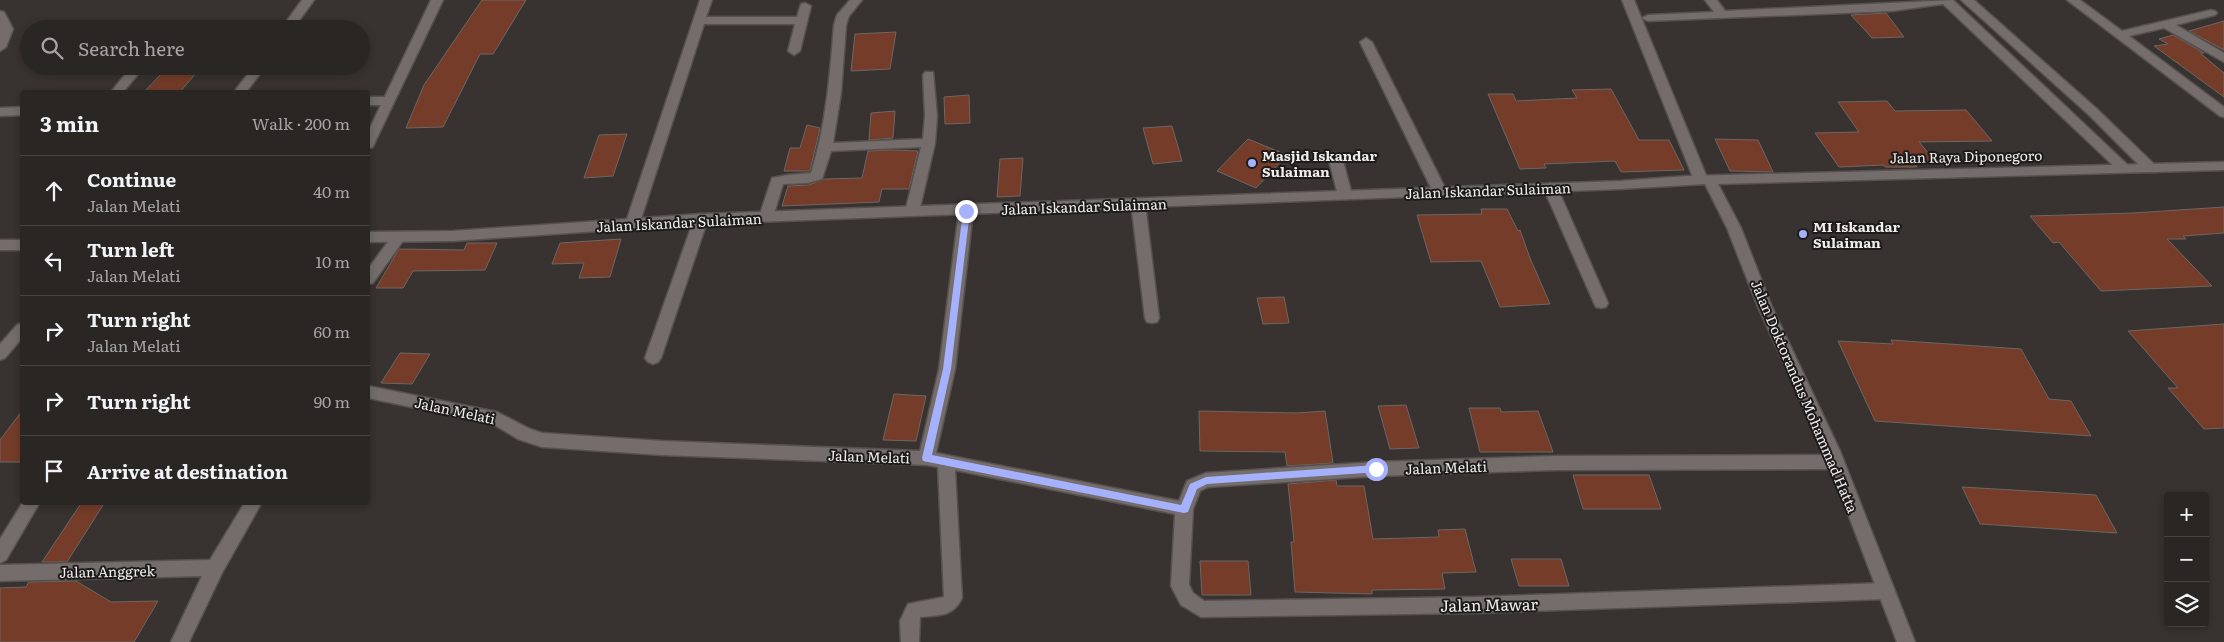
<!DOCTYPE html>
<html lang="en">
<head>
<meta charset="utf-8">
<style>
	:root { --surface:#2a2624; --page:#322e2c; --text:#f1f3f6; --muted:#a5a5a6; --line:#464341 }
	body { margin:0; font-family:Literata,serif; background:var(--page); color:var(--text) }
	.controls { position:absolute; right:15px; bottom:15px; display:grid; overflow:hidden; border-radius:5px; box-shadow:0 2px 8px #0003 }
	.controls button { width:45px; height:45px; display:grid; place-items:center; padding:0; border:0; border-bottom:1px solid var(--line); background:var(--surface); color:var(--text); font:25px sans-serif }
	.stop { position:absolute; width:15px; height:15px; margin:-11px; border:4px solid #a5b1fc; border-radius:50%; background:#fff }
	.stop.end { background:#a5b1fc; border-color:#fff; box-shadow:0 1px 5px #0008 }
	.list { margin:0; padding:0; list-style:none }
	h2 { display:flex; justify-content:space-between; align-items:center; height:65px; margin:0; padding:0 20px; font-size:21px }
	h2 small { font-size:16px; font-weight:400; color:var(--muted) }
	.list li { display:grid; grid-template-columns:32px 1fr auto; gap:15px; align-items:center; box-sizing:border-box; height:70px; padding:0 20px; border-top:1px solid var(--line) }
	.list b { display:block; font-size:19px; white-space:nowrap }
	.list p { margin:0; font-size:16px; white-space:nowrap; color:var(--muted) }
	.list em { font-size:16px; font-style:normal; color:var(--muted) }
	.icon { flex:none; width:28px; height:28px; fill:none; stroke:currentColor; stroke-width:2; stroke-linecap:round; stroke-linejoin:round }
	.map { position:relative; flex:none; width:2224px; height:642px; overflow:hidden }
	.search { position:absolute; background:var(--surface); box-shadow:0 2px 8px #0003; left:20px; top:20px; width:350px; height:55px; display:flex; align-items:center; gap:12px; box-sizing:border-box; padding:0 18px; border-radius:28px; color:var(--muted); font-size:19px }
	.panel { position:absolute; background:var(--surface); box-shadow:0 2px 8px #0003; left:20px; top:90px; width:350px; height:415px; border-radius:5px }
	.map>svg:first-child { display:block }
	.building { fill:#743c29; stroke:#6d6764 }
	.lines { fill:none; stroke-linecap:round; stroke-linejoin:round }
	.minor-casing { stroke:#56514f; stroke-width:3 }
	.tertiary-casing { stroke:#56514f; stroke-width:3 }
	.minor { fill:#746d6b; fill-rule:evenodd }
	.tertiary { fill:#746d6b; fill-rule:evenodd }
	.route { fill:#a5b1fc }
	.poi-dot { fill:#a5b1fc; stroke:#1d1b1a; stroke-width:2 }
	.labels { text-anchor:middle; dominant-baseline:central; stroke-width:4; stroke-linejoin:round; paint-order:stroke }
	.poi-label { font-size:14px; font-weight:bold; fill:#f1edec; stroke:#1d1b1a; text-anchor:start }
	.street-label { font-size:14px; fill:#f1edec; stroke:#1d1b1a }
	.near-street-label { font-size:16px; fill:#f1edec; stroke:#1d1b1a }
</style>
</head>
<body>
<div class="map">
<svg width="2224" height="642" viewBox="0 0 2224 642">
	<rect width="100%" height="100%" fill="#383230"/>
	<g class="building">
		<path d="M482,0H526L493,54H480L443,127L406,128L424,85Z"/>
		<path d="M1886,13L1904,37L1872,38L1851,15Z"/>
		<path d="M2224,21V50L2189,31Z"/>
		<path d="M896,32L890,69L851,71L855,34Z"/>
		<path d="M2173,35L2204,53H2200L2224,73V97L2154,46L2168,44L2159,39Z"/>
		<path d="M197,72L180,92H144L162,73Z"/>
		<path d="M1611,89L1639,140H1669L1684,170L1621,172L1615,161L1544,164L1546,168L1520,169L1488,94H1513L1516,101L1577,98L1572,90Z"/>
		<path d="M969,95L970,123L945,124L944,97Z"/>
		<path d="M1887,101L1895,111L1966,110L1992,141L1919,142L1935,161L1913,162L1917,167H1885L1884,165L1839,167L1815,133L1859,132L1838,102Z"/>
		<path d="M895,111L893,138L869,140L871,113Z"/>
		<path d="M807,125L820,128L810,171H784L790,148H800Z"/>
		<path d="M1172,126L1182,161L1153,164L1143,128Z"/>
		<path d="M627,134L613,176L584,178L599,135Z"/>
		<path d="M1248,139L1287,155L1256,188L1217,171Z"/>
		<path d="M1715,139L1758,140L1773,172L1730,171Z"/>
		<path d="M892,150L918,151L909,189H882L879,202L782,206L788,186L809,185L824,179L862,178L868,151Z"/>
		<path d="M1023,158L1020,196L997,197L1000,159Z"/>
		<path d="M2224,207V233L2183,236L2186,239H2167L2212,286L2101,291L2059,242L2053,243L2030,216L2133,213Z"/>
		<path d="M1481,209H1507L1518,231L1520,230L1530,258L1550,304L1500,307L1481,261L1431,262L1417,215L1482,214Z"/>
		<path d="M621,239L610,277L579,278L584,263L552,264L560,243Z"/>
		<path d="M467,243H497L485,270L413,271L403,288H376L399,249L464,250Z"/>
		<path d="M1284,297L1289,323L1263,324L1257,298Z"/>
		<path d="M2224,324V428L2204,429L2168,388H2178L2128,331Z"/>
		<path d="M1891,340L2021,349L2049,399L2071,401L2091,436L1875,421L1838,341L1893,344Z"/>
		<path d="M400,353L430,354L412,384L381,383Z"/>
		<path d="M894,394L926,396L916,441L883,440Z"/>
		<path d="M1406,405L1419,448L1390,449L1378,406Z"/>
		<path d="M1469,408H1500L1501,412L1538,411L1553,452H1480Z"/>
		<path d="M22,411V462H0V440Z"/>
		<path d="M1199,411L1298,413L1325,411L1333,463L1287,466L1285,452L1200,451Z"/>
		<path d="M1573,475H1649L1661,509H1583Z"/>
		<path d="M1336,480L1337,486H1364L1373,539L1439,537L1438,530L1465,529L1476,572L1442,573L1445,589L1372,590V594L1295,592L1291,542H1294L1288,484Z"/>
		<path d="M1962,487L2096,495L2117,533L1980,524Z"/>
		<path d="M82,502H105L67,562H42Z"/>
		<path d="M1511,559H1561L1569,586H1519Z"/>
		<path d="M1200,561H1248L1251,595H1202Z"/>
		<path d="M76,581L111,602L158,601L134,642H0V588L26,587L29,582Z"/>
	</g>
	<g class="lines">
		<g class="minor-casing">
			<g id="minor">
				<path d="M302,0H314L293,29H281Z"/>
				<path d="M700,0H712L706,17H797L801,4L805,3L811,6L800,51L794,55L788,51L795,24H704L640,222L638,225H628L626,222Z"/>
				<path d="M850,0H862L849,16L846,25L841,93L833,143L923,139L925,116L923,75L925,72H933L937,116L935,143L919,212L917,215H907L905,212L921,147L831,151L822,179L808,183L783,184L773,217L771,220H761L759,217L772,178L787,175L811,173C826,125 830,75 834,25L837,15Z"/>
				<path d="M1622,0H1634L1708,180L1706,183L1701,184L1694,180Z"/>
				<path d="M1705,0H1717L1725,11L1953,0L2132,169L2130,172H2120L1943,4L1892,11L1648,21L1642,18L1648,15L1714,12Z"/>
				<path d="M1961,0H1974L2097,109L2156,166L2158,169L2156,172H2146L2089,115Z"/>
				<path d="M2067,0H2080L2122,31L2211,10L2215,11L2217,13L2215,15L2176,25L2224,53V62L2164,28L2129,36L2224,107V117L2220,116Z"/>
				<path d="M0,11L4,12L13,29L6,47L0,51Z"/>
				<path d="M1366,38L1372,42L1447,192L1445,195H1435L1433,192L1360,42Z"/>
				<path d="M132,66H145L123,92H111Z"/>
				<path d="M254,66H266L246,92H234Z"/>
				<path d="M368,97H388L394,101L388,105H368Z"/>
				<path d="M22,107V115L0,116V108Z"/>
				<path d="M1335,153L1342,157L1352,195L1345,199L1338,195L1328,157Z"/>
				<path d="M1550,183L1557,187L1608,303L1606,307L1601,308L1596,307L1594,303L1543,187Z"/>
				<path d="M1138,198L1143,200L1145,203L1159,318L1157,322L1152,323L1147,322L1145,318L1131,203L1133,200Z"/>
				<path d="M966,206L971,208L973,211L955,369L936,453L1179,501L1187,481L1206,473L1376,462L1556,456L1836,455L1842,457L1844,462L1842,467L1836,469L1556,470L1376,476L1208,487L1200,491L1193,509L1189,585L1193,593L1204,601L1475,597L1886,583L1892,585L1895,591L1892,597L1886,599L1475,613L1201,617L1181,605L1171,586L1175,514L955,470L962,598C953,617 939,615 920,617L919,642H901L900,621L908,604L944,597L938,467L927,465L662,455L542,447L518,439L493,424L368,398V386L497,412L530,429L542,433L662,441L920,451L939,369L959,211L961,208Z"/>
				<path d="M701,214L706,216L708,219L661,358L658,362L653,364L648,362L645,358L694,219L696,216Z"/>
				<path d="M398,233L403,235L405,238L373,283L368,284V269L393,235Z"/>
				<rect x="0" y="240" width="22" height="10"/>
				<path d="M22,323V338L5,358L0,360V344L17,325Z"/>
				<path d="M23,502H40L6,560L0,563V539Z"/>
				<path d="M245,502H262L222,573L189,642H171L202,576L0,581V565L210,560Z"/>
			</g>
		</g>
		<g class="tertiary-casing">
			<g id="tertiary">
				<path d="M431,0H443L374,144L373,147L368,148V132Z"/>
				<path d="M2224,162V170L1718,184L1741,228L1772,307L1840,451L1915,642H1897L1824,451L1758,307L1727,228L1705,184L1620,189L701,224L453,241L368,242V232L453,231L701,214L1620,181L1687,176Z"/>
			</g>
		</g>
		<use href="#minor" class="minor"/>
		<use href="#tertiary" class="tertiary"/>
	</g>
	<path class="route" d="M966,208L970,211L951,369L932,455L1181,505L1190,484L1206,477L1376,465L1379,467V472L1207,484L1197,489L1188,512L1184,513L923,461L922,458L943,369L963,211Z"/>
	<g class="poi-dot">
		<circle cx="1252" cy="163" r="5"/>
		<circle cx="1803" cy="234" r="5"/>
	</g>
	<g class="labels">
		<g class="poi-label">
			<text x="1262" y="155">Masjid Iskandar<tspan x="1262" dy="16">Sulaiman</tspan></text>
			<text x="1813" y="226">MI Iskandar<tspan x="1813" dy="16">Sulaiman</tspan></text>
		</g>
		<g class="street-label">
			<text transform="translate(1966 156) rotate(-1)">Jalan Raya Diponegoro</text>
			<text transform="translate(1488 190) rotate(-2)">Jalan Iskandar Sulaiman</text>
			<text transform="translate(1084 206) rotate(-2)">Jalan Iskandar Sulaiman</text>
			<text transform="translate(679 222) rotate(-3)">Jalan Iskandar Sulaiman</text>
			<text transform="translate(1805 396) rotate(67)">Jalan Doktorandus Mohammad Hatta</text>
			<text transform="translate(455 410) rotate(12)">Jalan Melati</text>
			<text transform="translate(869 456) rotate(2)">Jalan Melati</text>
			<text transform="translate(1446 467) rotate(-2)">Jalan Melati</text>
			<text transform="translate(107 571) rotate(-1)">Jalan Anggrek</text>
		</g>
		<g class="near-street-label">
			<text transform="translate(1489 604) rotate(-1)">Jalan Mawar</text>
		</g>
	</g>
</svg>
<div class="controls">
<button>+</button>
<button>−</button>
<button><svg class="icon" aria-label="layers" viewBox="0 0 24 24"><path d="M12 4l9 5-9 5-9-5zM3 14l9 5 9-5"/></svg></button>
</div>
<div class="stop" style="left:1376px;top:469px"></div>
<div class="stop end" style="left:966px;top:211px"></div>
<div class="search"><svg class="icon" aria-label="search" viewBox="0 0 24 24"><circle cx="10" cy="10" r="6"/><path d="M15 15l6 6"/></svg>Search here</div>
<section class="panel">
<h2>3 min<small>Walk · 200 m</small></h2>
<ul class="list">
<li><svg class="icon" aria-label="ahead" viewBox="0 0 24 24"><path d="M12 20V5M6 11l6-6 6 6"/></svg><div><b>Continue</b><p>Jalan Melati</p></div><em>40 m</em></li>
<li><svg class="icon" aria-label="left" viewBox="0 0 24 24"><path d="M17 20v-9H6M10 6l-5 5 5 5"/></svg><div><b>Turn left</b><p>Jalan Melati</p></div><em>10 m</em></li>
<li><svg class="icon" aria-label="right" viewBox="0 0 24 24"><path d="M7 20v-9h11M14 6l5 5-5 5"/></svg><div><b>Turn right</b><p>Jalan Melati</p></div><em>60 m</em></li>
<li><svg class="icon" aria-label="right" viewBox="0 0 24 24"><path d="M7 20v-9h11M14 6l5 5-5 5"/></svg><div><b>Turn right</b></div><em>90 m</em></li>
<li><svg class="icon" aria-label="arrive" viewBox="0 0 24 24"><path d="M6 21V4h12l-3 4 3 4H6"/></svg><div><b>Arrive at destination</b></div></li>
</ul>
</section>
</div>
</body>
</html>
